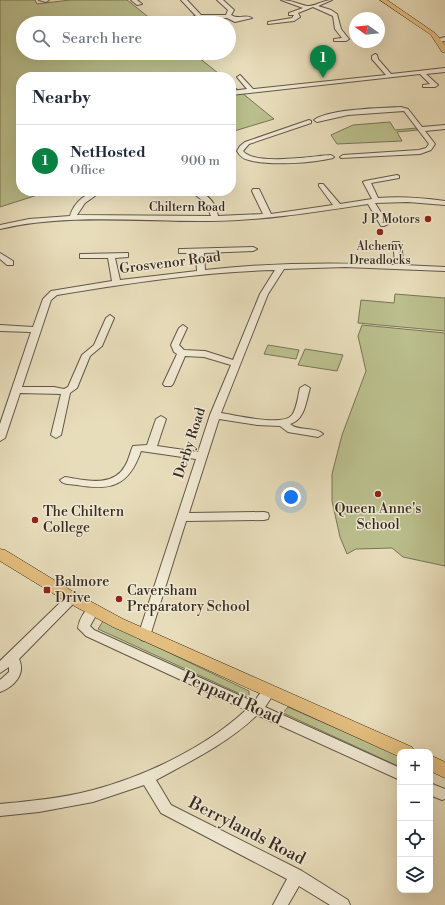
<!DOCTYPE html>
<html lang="en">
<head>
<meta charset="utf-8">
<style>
	:root { --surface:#fff; --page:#f2f2f3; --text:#1f2937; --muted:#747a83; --line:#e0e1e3; --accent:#0b8043 }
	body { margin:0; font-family:"Libre Bodoni",serif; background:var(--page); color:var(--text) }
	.controls { position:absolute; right:12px; bottom:12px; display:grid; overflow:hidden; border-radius:8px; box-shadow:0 4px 16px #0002 }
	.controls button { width:36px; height:36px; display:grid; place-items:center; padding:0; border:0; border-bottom:1px solid var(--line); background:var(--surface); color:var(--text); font:20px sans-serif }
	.compass { position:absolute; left:349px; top:12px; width:36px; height:36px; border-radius:50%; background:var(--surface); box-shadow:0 4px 16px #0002; rotate:285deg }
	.you { position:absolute; left:291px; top:497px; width:14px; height:14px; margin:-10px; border:3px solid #fff; border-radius:50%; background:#1a73e8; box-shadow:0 0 0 6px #1a73e833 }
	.badge { display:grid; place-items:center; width:26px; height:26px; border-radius:50%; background:var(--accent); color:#fff; font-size:13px; font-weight:700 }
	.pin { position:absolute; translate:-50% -33px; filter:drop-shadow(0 1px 2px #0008) }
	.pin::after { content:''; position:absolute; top:21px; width:14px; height:12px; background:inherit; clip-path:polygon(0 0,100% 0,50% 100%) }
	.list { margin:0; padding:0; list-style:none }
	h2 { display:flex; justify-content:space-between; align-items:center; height:52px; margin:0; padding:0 16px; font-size:17px }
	h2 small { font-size:13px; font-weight:400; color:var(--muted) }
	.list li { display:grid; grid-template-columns:26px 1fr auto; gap:12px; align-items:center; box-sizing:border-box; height:72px; padding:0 16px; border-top:1px solid var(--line) }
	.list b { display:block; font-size:15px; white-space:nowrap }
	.list p { margin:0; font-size:13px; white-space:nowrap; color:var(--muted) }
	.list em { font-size:13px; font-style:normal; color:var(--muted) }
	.icon { flex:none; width:22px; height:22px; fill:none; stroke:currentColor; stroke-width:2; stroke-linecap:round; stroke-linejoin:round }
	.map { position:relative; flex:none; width:445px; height:905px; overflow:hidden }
	.search { position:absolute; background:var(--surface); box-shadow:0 4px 16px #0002; left:16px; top:16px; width:220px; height:44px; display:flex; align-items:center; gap:10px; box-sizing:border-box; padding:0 14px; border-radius:22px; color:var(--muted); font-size:15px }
	.panel { position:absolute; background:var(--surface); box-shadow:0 4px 16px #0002; left:16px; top:72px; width:220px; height:124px; border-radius:16px }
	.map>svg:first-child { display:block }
	.green { fill:#babf8d; stroke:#787457 }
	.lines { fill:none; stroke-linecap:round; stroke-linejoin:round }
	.minor-casing { stroke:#625748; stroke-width:2 }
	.major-casing { stroke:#352a21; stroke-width:1 }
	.minor { fill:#f0e9d3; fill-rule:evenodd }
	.major { fill:#e4be7e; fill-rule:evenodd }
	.poi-dot { fill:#8f2418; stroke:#f0e9d3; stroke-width:1.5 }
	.labels { text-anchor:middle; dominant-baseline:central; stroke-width:3; stroke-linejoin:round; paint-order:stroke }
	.far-street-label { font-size:12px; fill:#352a21; stroke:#f0e9d3 }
	.far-poi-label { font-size:12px; fill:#352a21; stroke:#f0e9d3; text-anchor:end }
	.street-label { font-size:14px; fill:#352a21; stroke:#f0e9d3 }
	.poi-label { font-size:14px; fill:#352a21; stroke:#f0e9d3; text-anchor:start }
	.near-street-label { font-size:17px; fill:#352a21; stroke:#f0e9d3 }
</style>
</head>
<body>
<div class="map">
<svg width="445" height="905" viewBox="0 0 445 905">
	<rect width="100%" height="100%" fill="#e8ddbb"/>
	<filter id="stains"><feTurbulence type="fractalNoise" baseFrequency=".005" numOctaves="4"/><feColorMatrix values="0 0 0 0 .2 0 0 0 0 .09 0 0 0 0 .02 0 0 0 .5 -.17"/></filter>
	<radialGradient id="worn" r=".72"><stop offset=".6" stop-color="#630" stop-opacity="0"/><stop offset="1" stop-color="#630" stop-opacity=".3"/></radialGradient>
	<g class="green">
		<path d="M0,0H35L37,4L70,0H127L156,23H23V53H193L223,77H21V191H50L0,207Z"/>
		<path d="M231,84L274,119L231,132Z"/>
		<path d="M390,122L395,130L417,128L418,130L397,132L402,141L337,144L331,135L353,125Z"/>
		<path d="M395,294L445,298V331L358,323L361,300L394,303Z"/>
		<path d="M362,325L445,333V566L403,557L392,548L356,549L347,554L340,537L332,501V474L342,435L366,371L358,336Z"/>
		<path d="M268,345L299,350L296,359L264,354Z"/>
		<path d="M305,349L343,355L337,371L298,365Z"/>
		<path d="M103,621L249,691V698L98,629Z"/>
		<path d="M288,707L400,756V767L283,713Z"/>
	</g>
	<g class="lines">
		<g class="minor-casing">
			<g id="minor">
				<path d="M39,0H49L46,2Z"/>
				<path d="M131,0H137L142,4L137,5Z"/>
				<path d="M181,0H187L201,15H226L228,10L217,0H223L234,10L231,15C239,20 245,14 252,18L235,22L227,18L200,19L178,23V21L196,16Z"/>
				<path d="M281,0C291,0 298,4 307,6C314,7 323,0 332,0L318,6L331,10L337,14L341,29L349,39L346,41H334V39L342,38L335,29L333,16L313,7L298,13L300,17L294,21L268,24V22L292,18L294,15H289V13L303,8Z"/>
				<path d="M445,37V41L438,42L435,40Z"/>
				<path d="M375,54L377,55L378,59L391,74L445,68V72L426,74L438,85L435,87H423V85L430,84L420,74L231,95V91L247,89L237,77L240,75L253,89L386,75L372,59V56Z"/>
				<path d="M401,107L408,109L422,127L445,125V129L425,131L435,144L431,150L420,154L341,158L340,157L343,155L419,150L426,148L429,144L404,111L348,115L317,122L314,120C329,109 381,108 401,107Z"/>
				<path d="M309,120L311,121V123L249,144L243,151C255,166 312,156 331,155L334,157L333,158C314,163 268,166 249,160C243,159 240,156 237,151L240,146L245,142Z"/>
				<path d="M397,175L399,176V178L371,183L378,198C401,196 423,198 445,201V205L408,202L375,203L388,224L384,226H381L368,204C315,212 267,220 212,221C141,222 69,213 0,229V225L29,219L70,216C74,202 87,191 102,191L85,203L77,215L211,216L206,203L190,191C206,191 215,201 218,216L263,214L252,191L253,189H259L271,214L333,205L319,186V184H323L340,204L372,199L363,182L365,181Z"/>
				<path d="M393,242H399L400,244L399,247L402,251L403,265L445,267V271L345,267L284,269L268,294L221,413C234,415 283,427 292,415C297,408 298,396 300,388L305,385L310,388C306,401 305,420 290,424C299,432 315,426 323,434L318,437L288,432L280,426L257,425L219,419L189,513L264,512L268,513L269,516L268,519L264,520L186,521L150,636L148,639L144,641L140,639L138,636L196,459L141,451C129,486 111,491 77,485C71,484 63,485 60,480L65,477C85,480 113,488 125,466C129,460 130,452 133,446L147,445L156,419L161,416L166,419L157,446L198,452L210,415L231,365L204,357L185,356L173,384L171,386H165L163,384L177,354L174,352L171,345L179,328L183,325L187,328L179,345L184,350L205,351L233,360L260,294L275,270C202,272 129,283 57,295L51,300L22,387H54L64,389L68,387L82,355L94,345L106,318L110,315L114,318L102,346L90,356L77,388L70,393L61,435L56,438L51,435L61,394L20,393L5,438L0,441V424L31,332L0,331V325L33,327L43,299L51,291L112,281L108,258H80V254H83L128,253V257L115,258L120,280L197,271L196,253H179V249H182L253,247L257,249L253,251L204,253L205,270C268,263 331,262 395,265L394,251L391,247Z"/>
				<path d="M0,253L13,261V265H7L0,259Z"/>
				<path d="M72,594L76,595L78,598L76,601L19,659C26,674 14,687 0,692V680L9,672V667L0,673V661L68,595Z"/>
				<path d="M93,606L97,607L99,610L90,626L94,630L254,702C259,695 264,685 273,688L275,692L265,707L400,768V780L257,715C228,743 191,761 156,780L171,805L302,871L348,900L350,905H330L299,886L288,905H273L287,879L161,813L144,785L93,802L39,812L0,816V804C31,801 63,798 93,790C146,776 206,747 246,710L86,636L78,628C79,620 85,608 93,606Z"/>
				<path d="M430,783L445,789V799L442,800L430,795Z"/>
			</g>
		</g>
		<g class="major-casing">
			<g id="major">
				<path d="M380,0H387L435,33L445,45V52H442L431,35Z"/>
				<path d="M0,549L5,550L77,594L123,619L412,747L415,752H400V757L113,627L67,602L0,561Z"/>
				<path d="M430,755L445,762V778L430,771Z"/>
			</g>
		</g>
		<use href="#minor" class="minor"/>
		<use href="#major" class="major"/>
	</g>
	<g class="poi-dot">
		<circle cx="428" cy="219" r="4"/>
		<circle cx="380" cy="232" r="4"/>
		<circle cx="378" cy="494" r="4"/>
		<circle cx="35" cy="520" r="4"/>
		<rect x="43" y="586" width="8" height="8" rx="2"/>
		<circle cx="119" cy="599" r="4"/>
	</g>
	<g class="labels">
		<g class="far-street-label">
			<text x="187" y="207">Chiltern Road</text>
		</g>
		<g class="far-poi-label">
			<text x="420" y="219">J P Motors</text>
			<text x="380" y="246" text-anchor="middle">Alchemy<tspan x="380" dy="14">Dreadlocks</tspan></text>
		</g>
		<g class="street-label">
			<text transform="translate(170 263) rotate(-7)">Grosvenor Road</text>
			<text transform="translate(190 443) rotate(-72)">Derby Road</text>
		</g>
		<g class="poi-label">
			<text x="378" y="509" text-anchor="middle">Queen Anne's<tspan x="378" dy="16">School</tspan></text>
			<text x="43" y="512">The Chiltern<tspan x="43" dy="16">College</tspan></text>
			<text x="55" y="582">Balmore<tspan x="55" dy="16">Drive</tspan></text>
			<text x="127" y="591">Caversham<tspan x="127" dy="16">Preparatory School</tspan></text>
		</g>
		<g class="near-street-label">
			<text transform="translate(232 698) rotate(24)">Peppard Road</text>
			<text transform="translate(247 831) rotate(27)">Berrylands Road</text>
		</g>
	</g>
	<rect width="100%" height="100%" filter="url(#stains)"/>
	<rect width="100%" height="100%" fill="url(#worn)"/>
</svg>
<div class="controls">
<button>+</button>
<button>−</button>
<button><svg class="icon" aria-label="locate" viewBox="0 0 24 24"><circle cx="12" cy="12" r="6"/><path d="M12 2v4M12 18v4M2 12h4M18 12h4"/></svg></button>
<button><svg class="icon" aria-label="layers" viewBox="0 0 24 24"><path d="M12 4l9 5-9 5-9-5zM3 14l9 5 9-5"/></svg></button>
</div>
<svg class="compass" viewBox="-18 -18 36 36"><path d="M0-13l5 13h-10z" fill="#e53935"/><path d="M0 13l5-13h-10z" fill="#747a83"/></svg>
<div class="you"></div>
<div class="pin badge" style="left:323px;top:78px">1</div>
<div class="search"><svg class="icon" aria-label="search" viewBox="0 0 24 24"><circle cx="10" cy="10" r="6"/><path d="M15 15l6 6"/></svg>Search here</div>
<section class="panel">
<h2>Nearby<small></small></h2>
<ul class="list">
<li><span class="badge">1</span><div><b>NetHosted</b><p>Office</p></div><em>900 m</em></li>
</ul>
</section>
</div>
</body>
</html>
